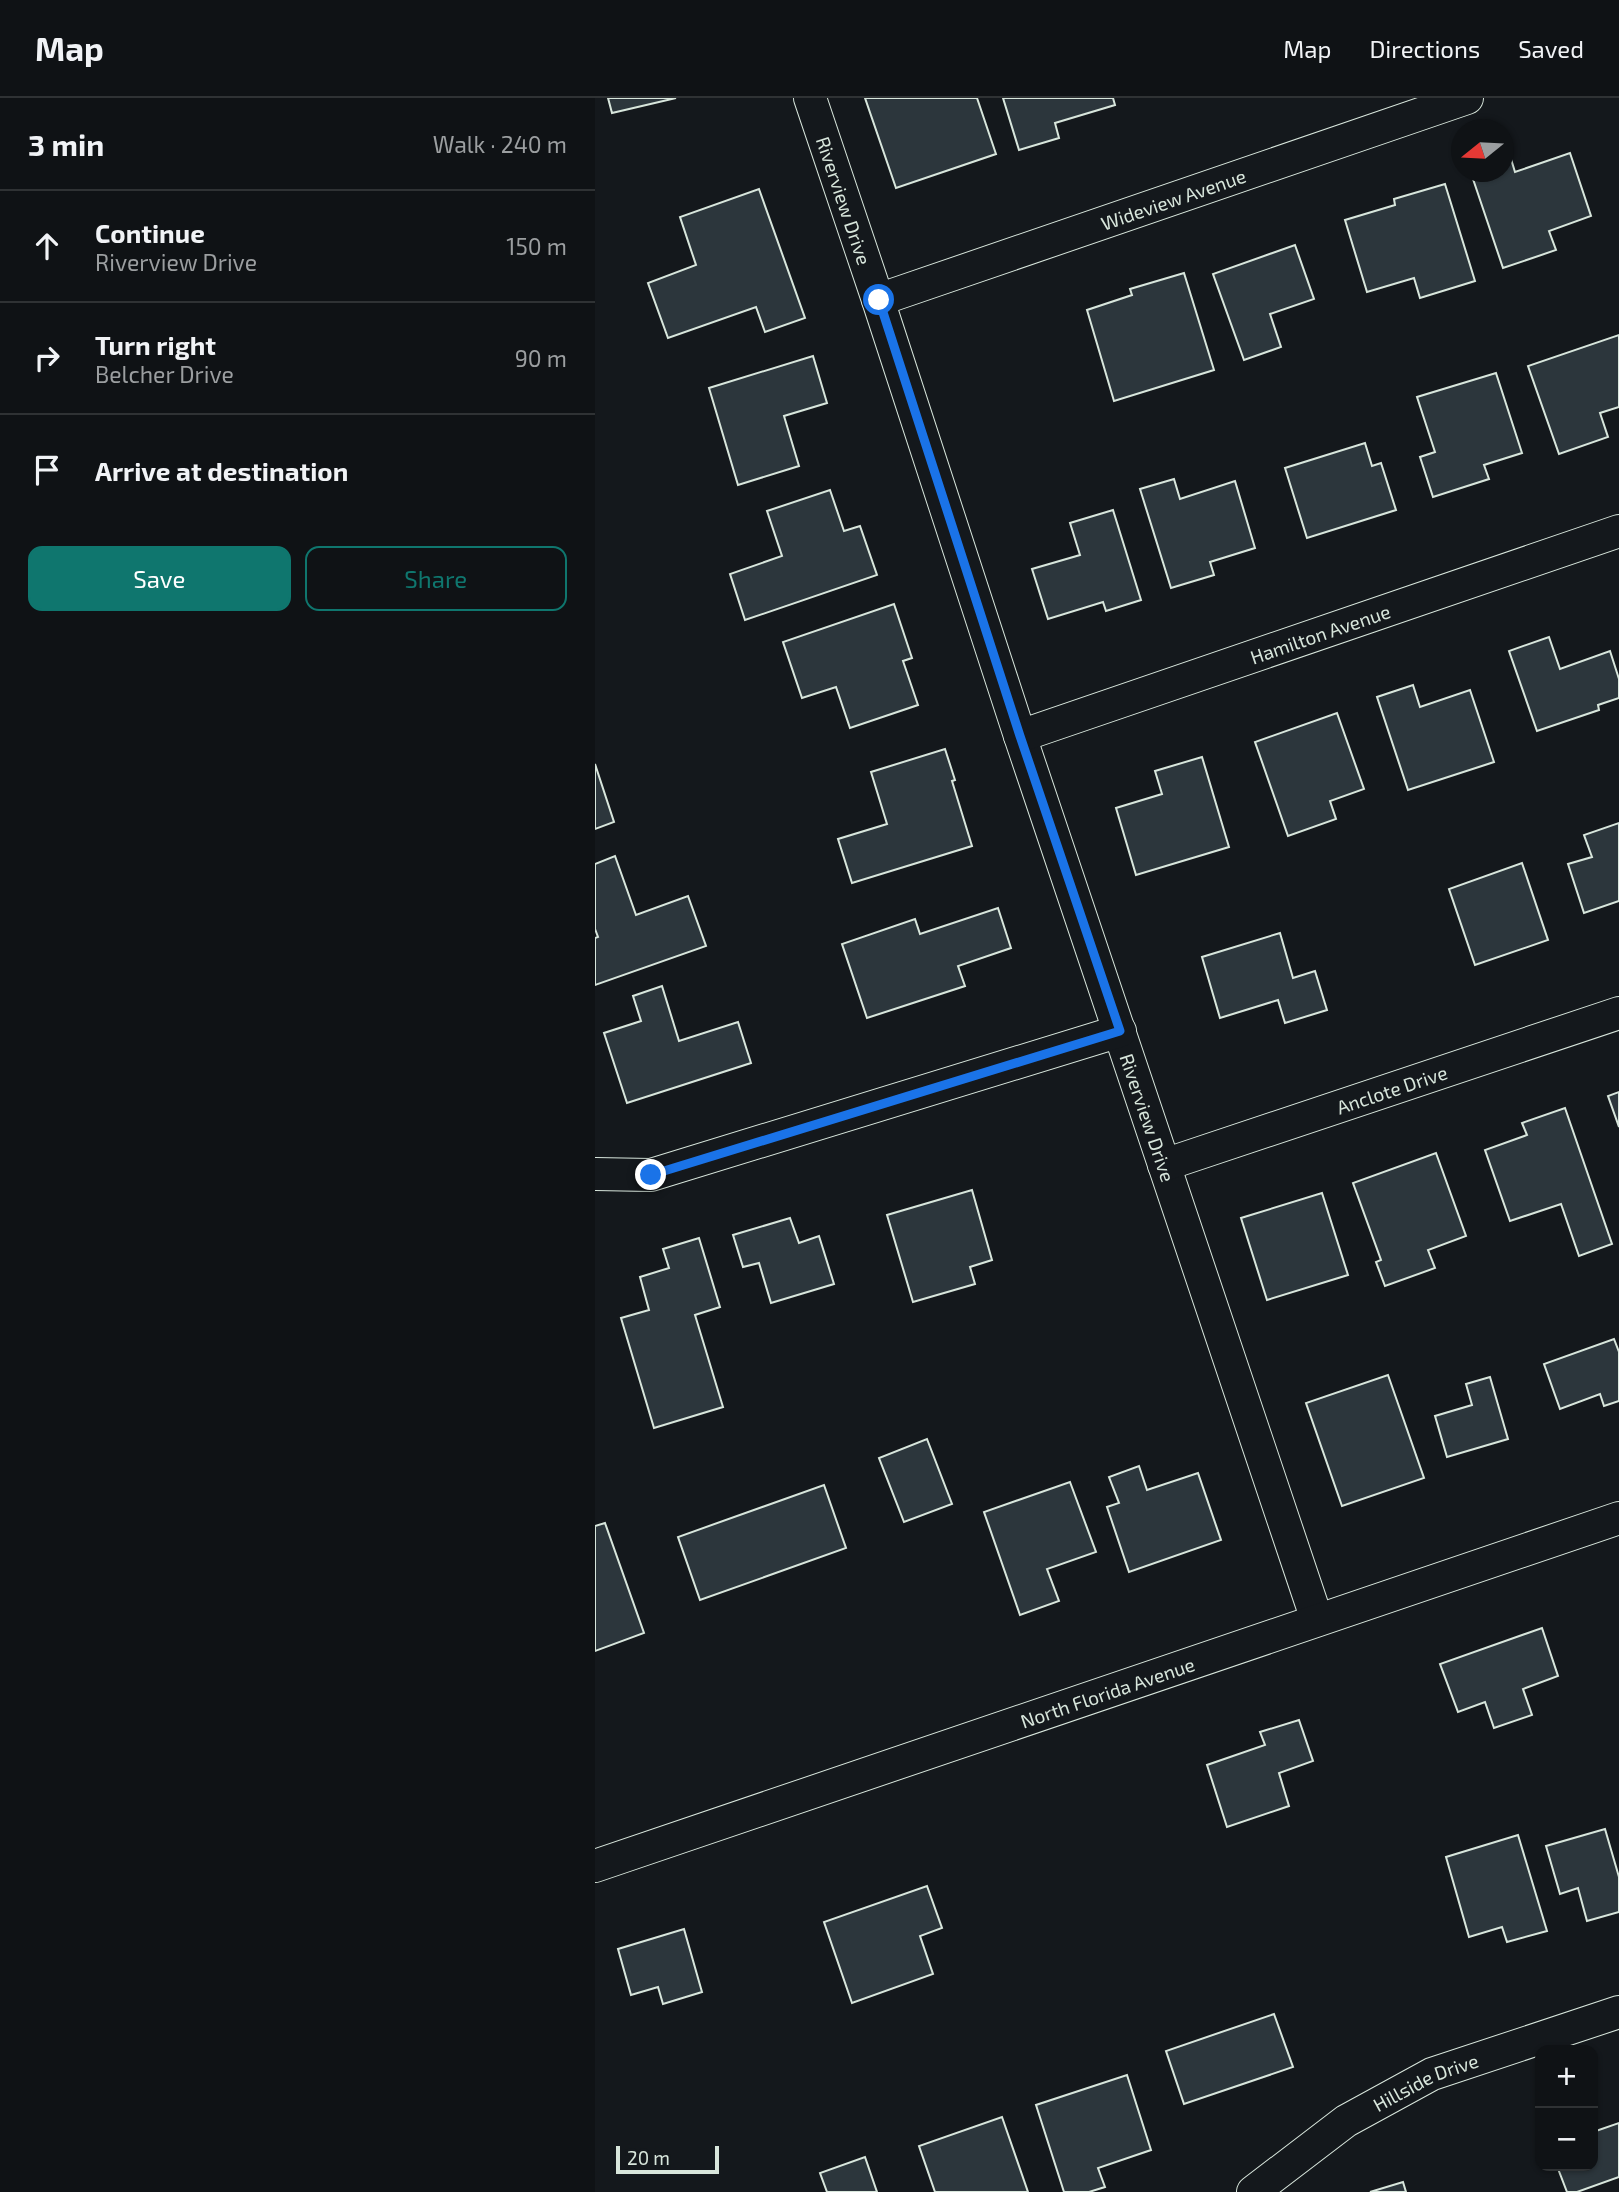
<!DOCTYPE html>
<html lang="en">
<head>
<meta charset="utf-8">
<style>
	:root { --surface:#0f1215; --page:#181b1e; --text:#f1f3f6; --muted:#9b9ea0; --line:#2f3234; --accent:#0f766e }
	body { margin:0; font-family:"Exo 2",sans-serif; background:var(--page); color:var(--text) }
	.controls { position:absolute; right:21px; bottom:21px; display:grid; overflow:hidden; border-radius:14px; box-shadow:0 2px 5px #0004 }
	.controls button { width:63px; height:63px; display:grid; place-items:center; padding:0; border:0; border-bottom:2px solid var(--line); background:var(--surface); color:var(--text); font:35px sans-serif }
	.compass { position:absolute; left:856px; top:21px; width:63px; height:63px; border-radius:50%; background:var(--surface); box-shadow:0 2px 5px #0004; rotate:252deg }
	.scale { position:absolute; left:21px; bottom:18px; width:103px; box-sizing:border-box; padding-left:7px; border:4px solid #d8e6dc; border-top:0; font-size:19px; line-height:24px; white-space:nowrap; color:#d8e6dc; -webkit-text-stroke:5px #14181c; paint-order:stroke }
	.stop { position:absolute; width:21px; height:21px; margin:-16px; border:5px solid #1a73e8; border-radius:50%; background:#fff }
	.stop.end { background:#1a73e8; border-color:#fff; box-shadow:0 2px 7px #0008 }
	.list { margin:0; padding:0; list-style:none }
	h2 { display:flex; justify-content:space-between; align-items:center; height:91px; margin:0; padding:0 28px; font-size:30px }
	h2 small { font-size:23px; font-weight:400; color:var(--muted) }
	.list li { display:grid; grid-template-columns:46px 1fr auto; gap:21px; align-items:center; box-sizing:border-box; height:112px; padding:0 28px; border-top:2px solid var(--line) }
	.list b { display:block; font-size:26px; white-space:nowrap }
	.list p { margin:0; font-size:23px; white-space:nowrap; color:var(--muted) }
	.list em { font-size:23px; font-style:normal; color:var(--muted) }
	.actions { display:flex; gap:14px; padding:21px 28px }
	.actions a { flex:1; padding:16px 0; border:2px solid var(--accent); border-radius:14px; text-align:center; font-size:24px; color:var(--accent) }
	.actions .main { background:var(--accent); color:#fff }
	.icon { flex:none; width:38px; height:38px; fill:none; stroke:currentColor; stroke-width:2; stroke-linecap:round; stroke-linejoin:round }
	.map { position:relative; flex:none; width:1024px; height:2094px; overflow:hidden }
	header { display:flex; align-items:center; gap:42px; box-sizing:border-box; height:98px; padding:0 35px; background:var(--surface); border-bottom:2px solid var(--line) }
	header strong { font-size:33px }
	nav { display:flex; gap:38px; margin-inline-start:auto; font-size:24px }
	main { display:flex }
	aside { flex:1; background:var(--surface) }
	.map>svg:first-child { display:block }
	.building { fill:#2c363c; stroke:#d8e6dc; stroke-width:2 }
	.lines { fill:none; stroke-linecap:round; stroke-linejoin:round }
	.street-casing { stroke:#d8e6dc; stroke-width:34 }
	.street { stroke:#14181c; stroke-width:32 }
	.route { stroke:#1a73e8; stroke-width:9 }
	.labels { text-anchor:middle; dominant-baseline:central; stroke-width:5; stroke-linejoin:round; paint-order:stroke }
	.street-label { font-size:19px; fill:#d8e6dc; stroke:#14181c }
</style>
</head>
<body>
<header>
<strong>Map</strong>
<nav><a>Map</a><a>Directions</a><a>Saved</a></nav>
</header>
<main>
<aside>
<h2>3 min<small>Walk · 240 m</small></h2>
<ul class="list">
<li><svg class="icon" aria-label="ahead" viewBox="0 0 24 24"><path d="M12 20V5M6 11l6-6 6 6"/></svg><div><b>Continue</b><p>Riverview Drive</p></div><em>150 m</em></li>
<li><svg class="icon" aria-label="right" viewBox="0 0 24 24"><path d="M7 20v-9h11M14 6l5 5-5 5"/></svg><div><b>Turn right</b><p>Belcher Drive</p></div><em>90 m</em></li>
<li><svg class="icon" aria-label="arrive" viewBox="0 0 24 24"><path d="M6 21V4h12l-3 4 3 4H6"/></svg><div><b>Arrive at destination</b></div></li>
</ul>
<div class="actions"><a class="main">Save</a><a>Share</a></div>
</aside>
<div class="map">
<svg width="1024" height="2094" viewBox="0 0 1024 2094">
	<rect width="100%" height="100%" fill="#14181c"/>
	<g class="building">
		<path d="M13,0H81L17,15Z"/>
		<path d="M270,0H382L401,56L301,90Z"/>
		<path d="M408,0H518L520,7L460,25L464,40L424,52Z"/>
		<path d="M975,55L996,118L954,133L961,152L908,170L876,75L908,74V63L916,61L920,74Z"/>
		<path d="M850,86L880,183L825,200L819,180L772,194L750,122L800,107L799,101Z"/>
		<path d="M164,91L210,220L170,234L161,209L73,240L53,185L101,167L85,119Z"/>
		<path d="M700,147L719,201L675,216L686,249L649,262L618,176Z"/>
		<path d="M589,175L619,272L519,303L492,212L537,197L535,191Z"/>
		<path d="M1024,237V309L1005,315L1013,339L964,356L933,268Z"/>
		<path d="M218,258L232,305L189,318L204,368L143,387L114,290Z"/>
		<path d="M901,275L927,355L889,367L894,381L838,399L825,359L840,354L822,299Z"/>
		<path d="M770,345L777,368L786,365L801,412L712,440L690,370Z"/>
		<path d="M579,381L585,401L640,383L660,450L615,464L619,477L576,490L545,391Z"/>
		<path d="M235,392L249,433L265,428L282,477L150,522L135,476L187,458L172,413Z"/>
		<path d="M518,412L546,502L511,513L508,504L453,521L437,471L485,457L475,425Z"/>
		<path d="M299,506L317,560L308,563L323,607L255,630L241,589L207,600L188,544Z"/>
		<path d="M954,539L965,571L1015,553L1024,581V600L1003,607L1004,612L942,633L914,553Z"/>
		<path d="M818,587L825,609L875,592L899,664L813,692L782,599Z"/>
		<path d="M742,615L769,691L735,703L741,721L693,738L660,644Z"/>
		<path d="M350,651L360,682L357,683L377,748L257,785L243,741L292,726L276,674Z"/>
		<path d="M607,659L634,749L541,777L521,710L567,696L560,673Z"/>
		<path d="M0,666L19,724L0,731Z"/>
		<path d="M1024,725V803L989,815L973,766L997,759L989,737Z"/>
		<path d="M20,758L41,817L93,798L111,848L0,887V840L3,839L0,831V766Z"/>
		<path d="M927,765L953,842L880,867L854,791Z"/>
		<path d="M403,810L416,850L363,868L370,888L272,920L247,846L320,821L325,836Z"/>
		<path d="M685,835L698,880L720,873L732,912L690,925L683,902L625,920L607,859Z"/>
		<path d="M67,888L84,943L143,924L156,965L32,1005L9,935L46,923L38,898Z"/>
		<path d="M1024,994V1029L1013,998Z"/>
		<path d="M970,1010L1017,1146L984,1158L966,1106L915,1123L890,1052L932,1037L927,1025Z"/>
		<path d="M841,1055L871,1138L833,1152L840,1170L790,1188L781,1164L786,1162L758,1085Z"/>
		<path d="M377,1092L397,1162L375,1169L380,1186L318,1204L292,1117Z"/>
		<path d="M727,1095L753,1177L672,1202L646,1120Z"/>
		<path d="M195,1120L204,1145L224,1138L239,1186L176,1205L164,1165L148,1169L138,1137Z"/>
		<path d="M104,1140L125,1209L100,1217L128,1309L59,1330L26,1220L54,1212L45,1179L74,1170L68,1151Z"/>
		<path d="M1019,1241L1024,1254V1303L1009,1308L1005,1296L965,1311L949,1266Z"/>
		<path d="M793,1277L829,1380L747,1408L711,1305Z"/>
		<path d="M895,1279L913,1341L852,1359L840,1318L877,1307L871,1286Z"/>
		<path d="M332,1341L357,1406L309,1424L284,1360Z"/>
		<path d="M544,1368L552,1392L603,1375L626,1442L534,1474L512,1409L524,1405L514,1379Z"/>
		<path d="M475,1384L501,1454L452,1471L464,1503L425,1517L389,1414Z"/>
		<path d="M229,1387L251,1450L105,1502L83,1439Z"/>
		<path d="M10,1425L49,1535L0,1553V1428Z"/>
		<path d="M947,1530L963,1578L928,1591L937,1617L899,1630L890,1604L863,1614L845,1566Z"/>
		<path d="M704,1622L718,1663L684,1675L694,1708L632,1729L612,1667L670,1647L665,1634Z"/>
		<path d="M1010,1731L1024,1779V1814L992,1823L983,1790L965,1796L951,1748Z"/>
		<path d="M923,1737L952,1833L912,1844L907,1829L874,1839L851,1759Z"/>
		<path d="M332,1788L347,1830L325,1838L338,1876L257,1905L229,1824Z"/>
		<path d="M89,1831L107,1894L68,1906L63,1889L36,1897L23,1851Z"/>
		<path d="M679,1916L698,1969L589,2006L571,1953Z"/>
		<path d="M532,1977L556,2052L503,2070L510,2089L494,2094H469L441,2007Z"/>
		<path d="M407,2019L433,2094H340L324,2048Z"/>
		<path d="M1024,2025V2079L982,2094H972L962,2068H998V2034Z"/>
		<path d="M270,2059L282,2094H232L225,2075Z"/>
		<path d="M808,2084L811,2094H775Z"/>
	</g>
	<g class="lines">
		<g class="street-casing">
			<g id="street">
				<path id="s1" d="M215,0L283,202L425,638L722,1522"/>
				<path id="s2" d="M283,202L872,0"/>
				<path id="s3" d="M425,638L1024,433"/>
				<path id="s4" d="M569,1067L1024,915"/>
				<path d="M0,1076L56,1077L525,933"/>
				<path id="s5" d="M0,1768L1024,1420"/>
				<path id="s6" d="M658,2094L751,2023L837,1976L1024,1914"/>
			</g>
		</g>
		<use href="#street" class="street"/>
	</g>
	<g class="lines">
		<path class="route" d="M56,1077L525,933L425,638L284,202"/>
	</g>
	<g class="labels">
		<g class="street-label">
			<text stroke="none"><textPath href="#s2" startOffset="312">Wideview Avenue</textPath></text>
			<text stroke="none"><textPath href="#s1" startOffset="108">Riverview Drive</textPath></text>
			<text stroke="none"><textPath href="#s3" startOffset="317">Hamilton Avenue</textPath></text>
			<text stroke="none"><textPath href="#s4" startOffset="240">Anclote Drive</textPath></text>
			<text stroke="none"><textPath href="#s1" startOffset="1074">Riverview Drive</textPath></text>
			<text stroke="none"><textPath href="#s5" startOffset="541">North Florida Avenue</textPath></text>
			<text stroke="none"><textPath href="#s6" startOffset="206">Hillside Drive</textPath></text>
		</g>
	</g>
</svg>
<div class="controls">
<button>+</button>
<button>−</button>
</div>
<svg class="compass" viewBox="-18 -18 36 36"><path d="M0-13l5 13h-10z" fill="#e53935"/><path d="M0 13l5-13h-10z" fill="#9b9ea0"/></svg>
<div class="scale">20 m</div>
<div class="stop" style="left:284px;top:202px"></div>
<div class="stop end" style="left:56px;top:1077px"></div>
</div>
</main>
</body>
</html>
